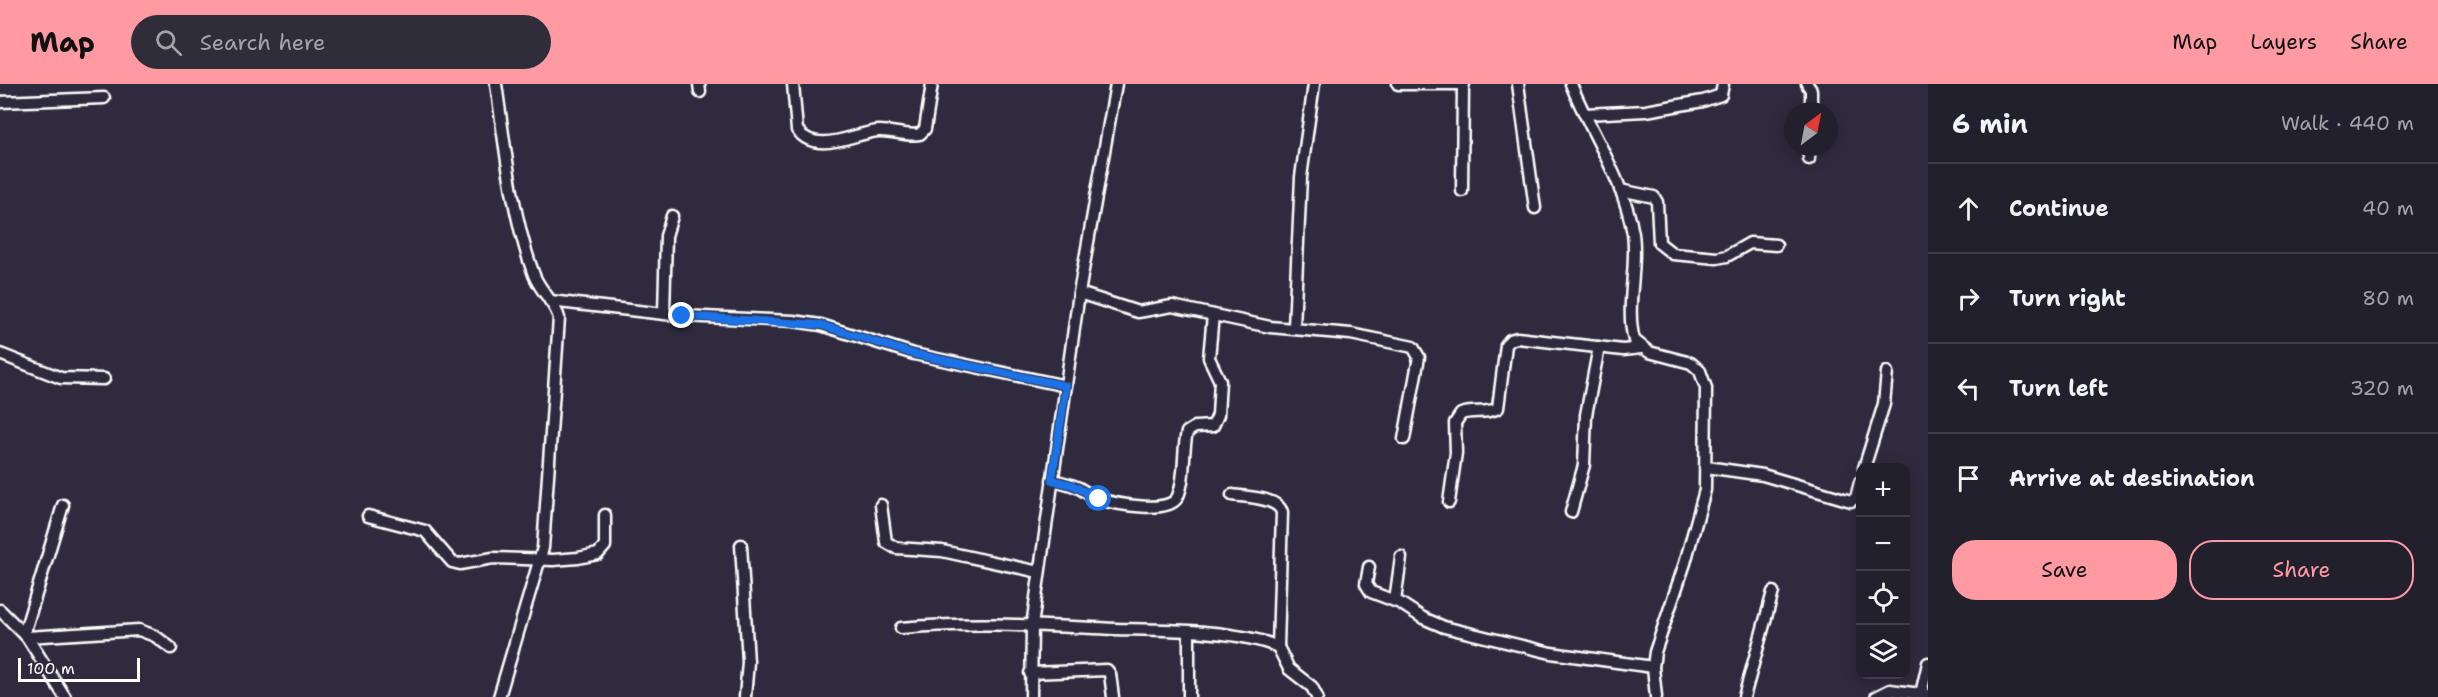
<!DOCTYPE html>
<html lang="en">
<head>
<meta charset="utf-8">
<style>
	:root { --surface:#23202e; --page:#2f2d3a; --text:#f1f3f6; --muted:#a3a3aa; --line:#403e4a; --accent:#ff9aa2 }
	body { margin:0; font-family:"Shantell Sans",sans-serif; background:var(--page); color:var(--text) }
	.controls { position:absolute; right:18px; bottom:18px; display:grid; overflow:hidden; border-radius:12px; box-shadow:0 3px 15px #0003 }
	.controls button { width:54px; height:54px; display:grid; place-items:center; padding:0; border:0; border-bottom:2px solid var(--line); background:var(--surface); color:var(--text); font:30px sans-serif }
	.compass { position:absolute; left:1784px; top:18px; width:54px; height:54px; border-radius:50%; background:var(--surface); box-shadow:0 3px 15px #0003; rotate:32deg }
	.scale { position:absolute; left:18px; bottom:15px; width:122px; box-sizing:border-box; padding-left:6px; border:3px solid #fff; border-top:0; font-size:16px; line-height:21px; white-space:nowrap; color:#fff; -webkit-text-stroke:4px #2f2a3d; paint-order:stroke }
	.stop { position:absolute; width:18px; height:18px; margin:-14px; border:4px solid #1a73e8; border-radius:50%; background:#fff }
	.stop.end { background:#1a73e8; border-color:#fff; box-shadow:0 2px 6px #0008 }
	.list { margin:0; padding:0; list-style:none }
	h2 { display:flex; justify-content:space-between; align-items:center; height:78px; margin:0; padding:0 24px; font-size:26px }
	h2 small { font-size:20px; font-weight:400; color:var(--muted) }
	.list li { display:grid; grid-template-columns:39px 1fr auto; gap:18px; align-items:center; box-sizing:border-box; height:90px; padding:0 24px; border-top:2px solid var(--line) }
	.list b { display:block; font-size:22px; white-space:nowrap }
	.list em { font-size:20px; font-style:normal; color:var(--muted) }
	.actions { display:flex; gap:12px; padding:18px 24px }
	.actions a { flex:1; padding:14px 0; border:2px solid var(--accent); border-radius:24px; text-align:center; font-size:21px; color:var(--accent) }
	.actions .main { background:var(--accent); color:#111 }
	.icon { flex:none; width:33px; height:33px; fill:none; stroke:currentColor; stroke-width:2; stroke-linecap:round; stroke-linejoin:round }
	.map { position:relative; flex:none; width:1928px; height:613px; overflow:hidden }
	header { display:flex; align-items:center; gap:36px; box-sizing:border-box; height:84px; padding:0 30px; background:var(--accent); color:#111 }
	header strong { font-size:28px }
	nav { display:flex; gap:33px; margin-inline-start:auto; font-size:21px }
	.search { width:420px; height:54px; background:var(--page); display:flex; align-items:center; gap:15px; box-sizing:border-box; padding:0 21px; border-radius:33px; color:var(--muted); font-size:22px }
	main { display:flex }
	aside { flex:1; background:var(--surface) }
	.map>svg:first-child { display:block }
	.lines { fill:none; stroke-linecap:round; stroke-linejoin:round }
	.minor-casing { stroke:#fff; stroke-width:15 }
	.minor { stroke:#2f2a3d; stroke-width:10 }
	.route { stroke:#1a73e8; stroke-width:8 }
</style>
</head>
<body>
<header>
<strong>Map</strong>
<div class="search"><svg class="icon" aria-label="search" viewBox="0 0 24 24"><circle cx="10" cy="10" r="6"/><path d="M15 15l6 6"/></svg>Search here</div>
<nav><a>Map</a><a>Layers</a><a>Share</a></nav>
</header>
<main>
<div class="map">
<svg width="1928" height="613" viewBox="0 0 1928 613">
	<rect width="100%" height="100%" fill="#2f2a3d"/>
	<filter id="ink" filterUnits="userSpaceOnUse"><feTurbulence type="fractalNoise" baseFrequency=".0167" numOctaves="2"/><feDisplacementMap in="SourceGraphic" scale="12" xChannelSelector="R" yChannelSelector="G"/><feConvolveMatrix kernelMatrix="1 2 1 2 8 2 1 2 1" color-interpolation-filters="sRGB"/></filter>
	<g filter="url(#ink)">
		<g class="lines">
			<g class="minor-casing">
				<g id="minor">
					<path d="M496,0C505,62 512,132 534,191C540,207 555,218 559,234L543,464L499,613"/>
					<path d="M699,0L700,8"/>
					<path d="M793,0L797,46C817,72 854,49 878,47C892,46 907,53 920,50L925,45L932,0"/>
					<path d="M1398,0H1464"/>
					<path d="M1518,0L1535,124"/>
					<path d="M1571,0C1591,50 1624,95 1633,150C1638,184 1625,222 1634,256L1649,268L1691,279L1700,287L1706,304L1705,406L1685,479L1655,568L1653,583L1656,613"/>
					<path d="M1807,0L1811,6V27"/>
					<path d="M0,18L104,14"/>
					<path d="M1585,30L1646,27L1703,17L1721,11L1723,0"/>
					<path d="M1809,75V63"/>
					<path d="M1620,106L1654,113L1657,118L1659,159L1673,170L1717,174L1727,172L1750,159L1776,161"/>
					<path d="M1462,107L1463,0"/>
					<path d="M1079,209L1138,228L1172,222L1270,243L1351,250L1413,263L1419,273L1404,355"/>
					<path d="M550,217L682,232L793,237L821,241L914,270L1066,302"/>
					<path d="M664,229L666,152L672,132"/>
					<path d="M1294,243L1301,93L1314,0"/>
					<path d="M0,270L61,294L104,295"/>
					<path d="M1706,383L1763,391L1851,417L1856,414L1860,398"/>
					<path d="M1864,384L1884,320L1887,288"/>
					<path d="M1052,396C1061,398 1071,400 1079,404C1086,408 1092,413 1099,415C1115,420 1171,431 1178,412C1186,393 1182,369 1187,348L1195,343L1213,342L1218,331L1220,297L1209,274L1213,231"/>
					<path d="M1232,411C1246,413 1277,413 1282,428L1278,563"/>
					<path d="M1449,418L1456,369L1455,339L1461,330C1472,326 1489,330 1498,324L1506,261L1510,256L1517,254L1623,266L1641,264"/>
					<path d="M881,421L886,458L896,464L942,467L1039,488"/>
					<path d="M1571,428L1584,381L1586,331L1599,263"/>
					<path d="M368,432L425,447L452,478L460,480L493,474L553,476L578,474L598,470L605,462V431"/>
					<path d="M741,461L748,578L745,613"/>
					<path d="M1369,483L1366,500L1371,508L1400,519L1423,534L1444,543L1551,569L1653,583"/>
					<path d="M1395,517L1401,473"/>
					<path d="M0,526L27,553L65,613"/>
					<path d="M901,544C972,537 1043,542 1115,545C1160,546 1238,545 1278,563L1289,585L1312,603L1317,613"/>
					<path d="M24,550L63,421"/>
					<path d="M27,553L139,546L155,552L171,564"/>
					<path d="M1030,589L1107,586L1110,590L1113,613"/>
					<path d="M1921,610L1928,579"/>
					<path d="M1031,613L1032,542L1079,209L1116,0"/>
					<path d="M1189,613V548"/>
					<path d="M1744,613L1773,508"/>
					<path d="M1876,613L1890,606L1928,611"/>
				</g>
			</g>
			<use href="#minor" class="minor"/>
		</g>
	</g>
	<g class="lines" filter="url(#ink)">
		<path class="route" d="M682,232L821,241L914,270L1066,302L1052,396L1072,401L1099,415"/>
	</g>
</svg>
<div class="controls">
<button>+</button>
<button>−</button>
<button><svg class="icon" aria-label="locate" viewBox="0 0 24 24"><circle cx="12" cy="12" r="6"/><path d="M12 2v4M12 18v4M2 12h4M18 12h4"/></svg></button>
<button><svg class="icon" aria-label="layers" viewBox="0 0 24 24"><path d="M12 4l9 5-9 5-9-5zM3 14l9 5 9-5"/></svg></button>
</div>
<svg class="compass" viewBox="-18 -18 36 36"><path d="M0-13l5 13h-10z" fill="#e53935"/><path d="M0 13l5-13h-10z" fill="#a3a3aa"/></svg>
<div class="scale">100 m</div>
<div class="stop" style="left:1099px;top:415px"></div>
<div class="stop end" style="left:682px;top:232px"></div>
</div>
<aside>
<h2>6 min<small>Walk · 440 m</small></h2>
<ul class="list">
<li><svg class="icon" aria-label="ahead" viewBox="0 0 24 24"><path d="M12 20V5M6 11l6-6 6 6"/></svg><div><b>Continue</b></div><em>40 m</em></li>
<li><svg class="icon" aria-label="right" viewBox="0 0 24 24"><path d="M7 20v-9h11M14 6l5 5-5 5"/></svg><div><b>Turn right</b></div><em>80 m</em></li>
<li><svg class="icon" aria-label="left" viewBox="0 0 24 24"><path d="M17 20v-9H6M10 6l-5 5 5 5"/></svg><div><b>Turn left</b></div><em>320 m</em></li>
<li><svg class="icon" aria-label="arrive" viewBox="0 0 24 24"><path d="M6 21V4h12l-3 4 3 4H6"/></svg><div><b>Arrive at destination</b></div></li>
</ul>
<div class="actions"><a class="main">Save</a><a>Share</a></div>
</aside>
</main>
</body>
</html>
